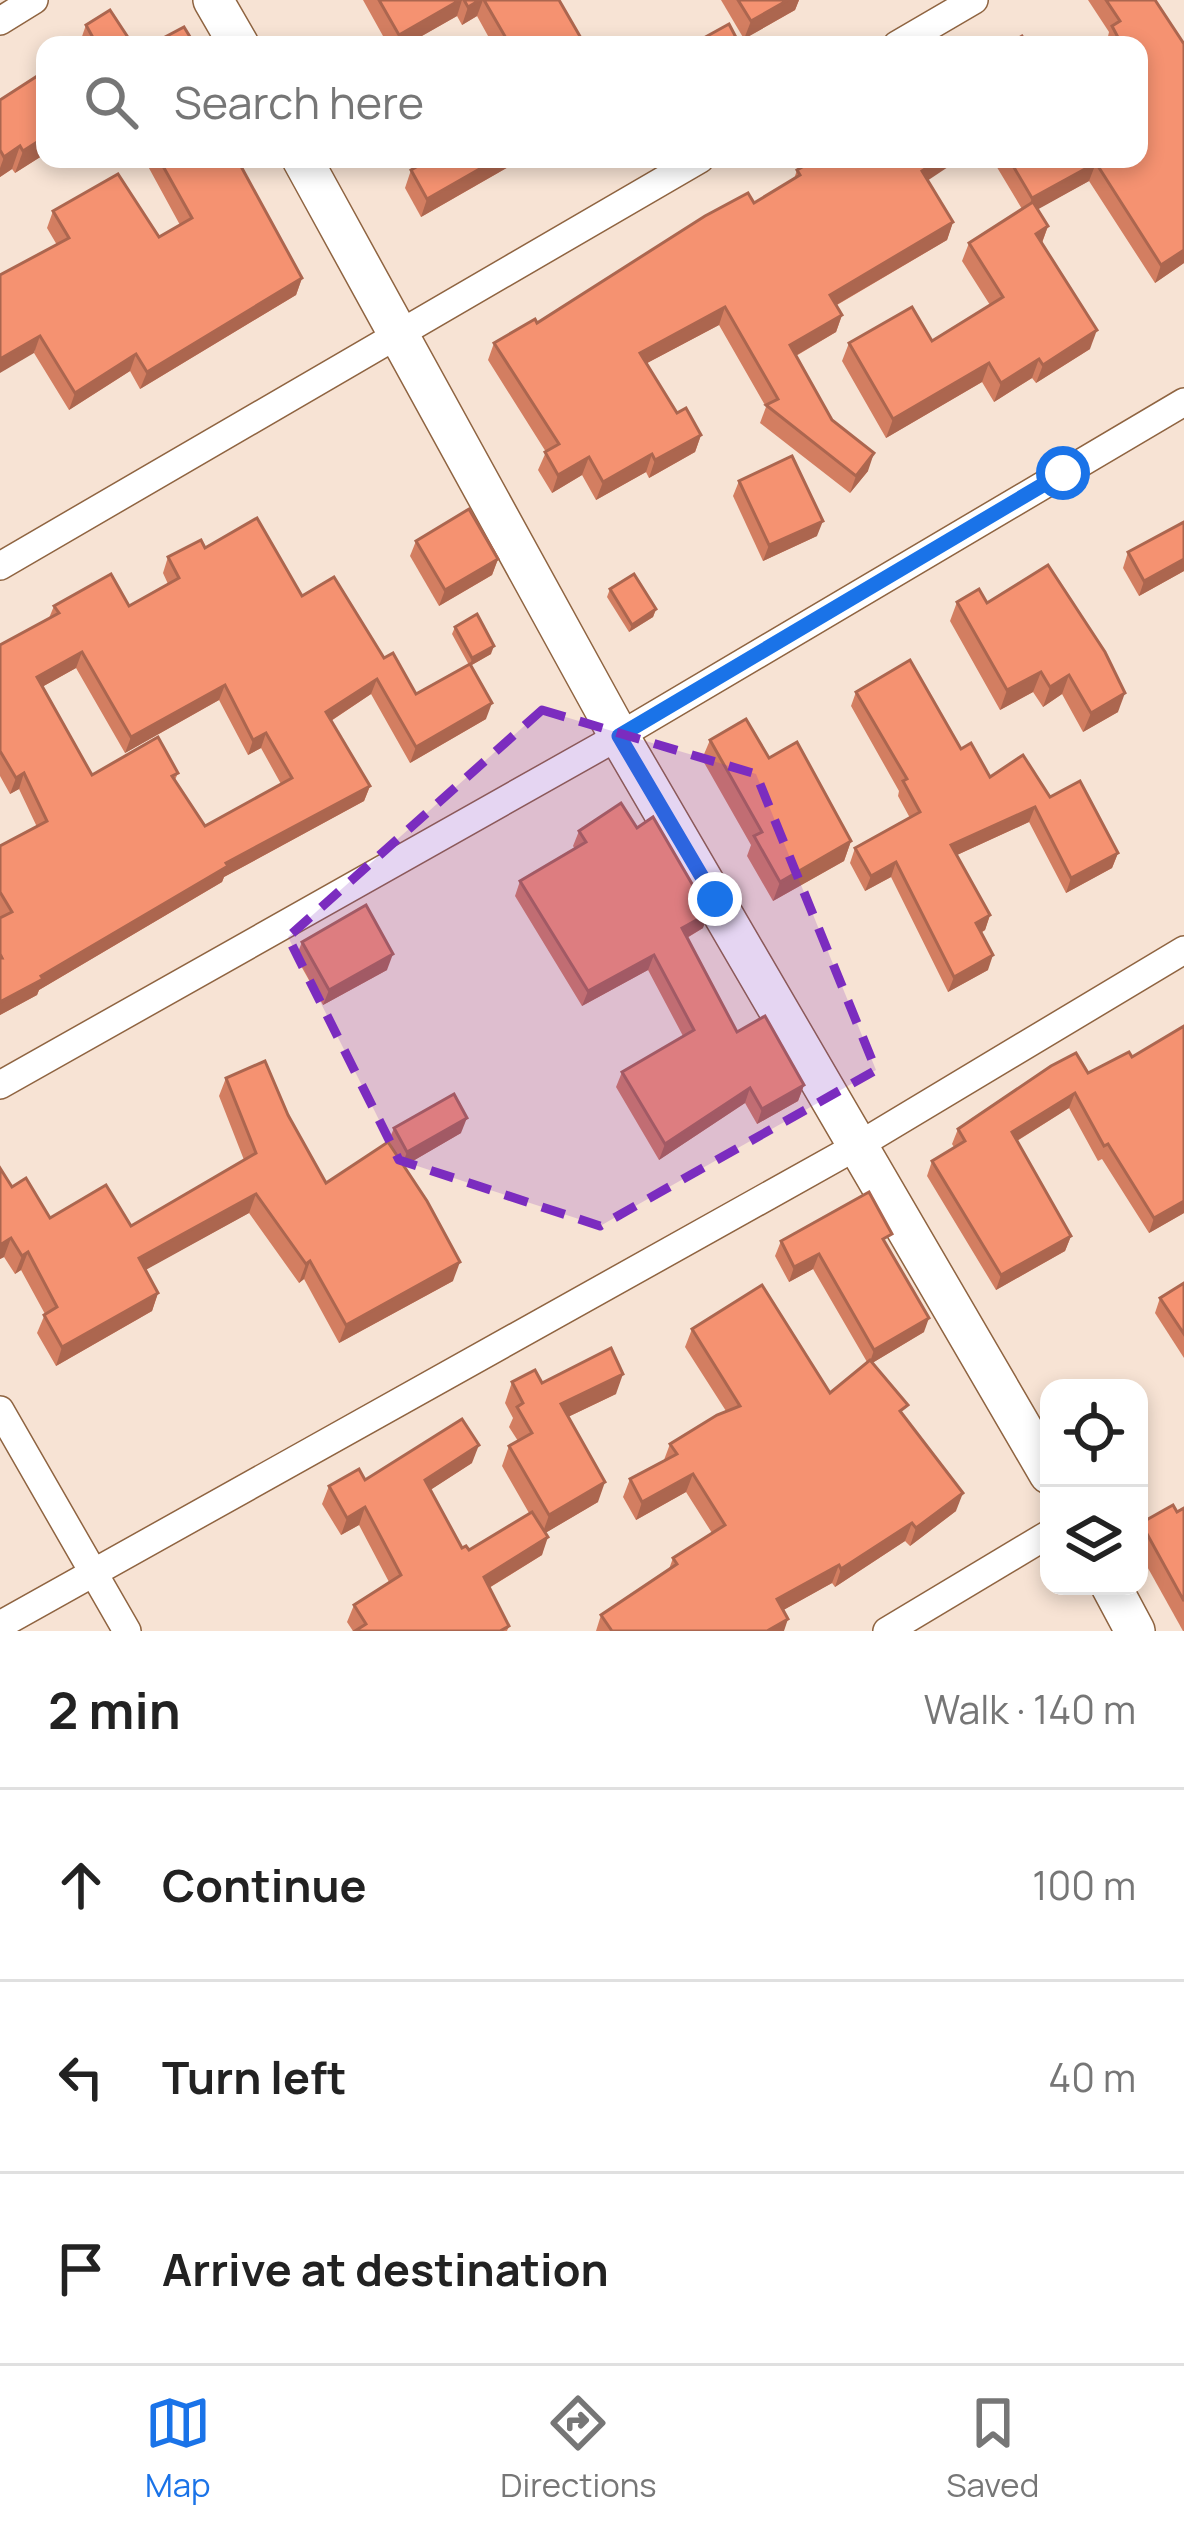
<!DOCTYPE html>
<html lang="en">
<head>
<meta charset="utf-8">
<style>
	:root { --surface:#fff; --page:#f6f6f6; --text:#222; --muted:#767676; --line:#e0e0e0; --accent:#1a73e8 }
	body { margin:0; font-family:Manrope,sans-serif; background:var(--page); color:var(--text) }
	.controls { position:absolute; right:36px; bottom:36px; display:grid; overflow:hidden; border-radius:24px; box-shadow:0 6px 18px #0003 }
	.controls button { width:108px; height:108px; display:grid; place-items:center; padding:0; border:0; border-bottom:3px solid var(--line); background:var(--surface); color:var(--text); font:60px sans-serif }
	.stop { position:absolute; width:36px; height:36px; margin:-27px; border:9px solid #1a73e8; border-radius:50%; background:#fff }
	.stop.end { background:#1a73e8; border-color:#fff; box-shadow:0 3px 12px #0008 }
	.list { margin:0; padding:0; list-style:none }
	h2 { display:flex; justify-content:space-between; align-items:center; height:156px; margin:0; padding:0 48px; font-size:51px }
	h2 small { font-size:39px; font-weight:400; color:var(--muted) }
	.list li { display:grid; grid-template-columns:78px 1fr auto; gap:36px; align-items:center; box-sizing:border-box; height:192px; padding:0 48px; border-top:3px solid var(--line) }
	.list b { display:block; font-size:45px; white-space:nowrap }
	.list em { font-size:39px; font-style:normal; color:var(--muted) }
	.icon { flex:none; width:66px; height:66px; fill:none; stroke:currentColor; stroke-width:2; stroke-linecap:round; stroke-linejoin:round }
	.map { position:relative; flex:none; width:1184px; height:1631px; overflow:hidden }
	.search { position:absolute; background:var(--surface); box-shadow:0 6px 18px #0003; left:36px; right:36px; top:36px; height:132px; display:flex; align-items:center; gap:30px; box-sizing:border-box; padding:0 42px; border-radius:24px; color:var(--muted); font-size:45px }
	.sheet { height:732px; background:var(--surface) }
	nav { display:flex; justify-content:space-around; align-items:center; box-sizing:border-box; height:168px; border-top:3px solid var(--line); background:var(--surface); font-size:33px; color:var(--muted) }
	nav a { display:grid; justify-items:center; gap:6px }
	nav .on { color:var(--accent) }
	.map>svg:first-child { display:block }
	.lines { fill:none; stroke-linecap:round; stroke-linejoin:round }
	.street-casing { stroke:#8f6441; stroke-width:30 }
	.secondary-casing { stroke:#8f6441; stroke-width:42 }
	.street { stroke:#fff; stroke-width:27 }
	.secondary { stroke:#fff; stroke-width:39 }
	.wall { fill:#d37e61; fill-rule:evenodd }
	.shaded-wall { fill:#ac664f }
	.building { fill:#f59271; stroke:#ac664f; stroke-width:3; fill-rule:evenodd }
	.route { stroke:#1a73e8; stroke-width:15 }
	.marked { fill:#7b2cbf; fill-opacity:0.2; stroke:#7b2cbf; stroke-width:9; stroke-dasharray:24 15; stroke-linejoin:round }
</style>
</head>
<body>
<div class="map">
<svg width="1184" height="1631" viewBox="0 0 1184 1631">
	<rect width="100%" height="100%" fill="#f7e3d4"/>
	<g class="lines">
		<g class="street-casing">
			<g id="street">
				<path d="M0,21L34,0"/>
				<path d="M897,45L974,0"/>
				<path d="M0,566L700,159"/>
				<path d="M0,1085L619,736L1184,402"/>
				<path d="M0,1410L127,1631"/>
				<path d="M0,1625L859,1145L1184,950"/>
				<path d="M887,1631L1049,1534"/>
			</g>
		</g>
		<g class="secondary-casing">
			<g id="secondary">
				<path d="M213,0L239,45"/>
				<path d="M302,159L619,736L1049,1474"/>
				<path d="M1111,1586L1135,1631"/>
			</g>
		</g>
		<use href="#street" class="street"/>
		<use href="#secondary" class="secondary"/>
	</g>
	<g class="wall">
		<path d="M363,0H559L585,45H493L477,16L462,25L457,16L406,45H388Z"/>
		<path d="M721,0H799L795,10L744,39Z"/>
		<path d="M1088,0H1155L1184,44V263L1155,283L1089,181L1037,209L1048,226L1042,243L1090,349L1036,383L1032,378L994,402L982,382L886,438L842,361L849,343L932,341L990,305L962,261L969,243L1022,209L992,159H1139V45H1106L1109,32Z"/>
		<path d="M86,25L133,45H81L80,42Z"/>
		<path d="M45,71V154L15,173L12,169L0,177V100Z"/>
		<path d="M144,159H237L302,278L296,295L140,389L130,371L69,410L34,353L57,245L47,228L53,211L159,237L180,225Z"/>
		<path d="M522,159L421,217L405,188L411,170Z"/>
		<path d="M797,170L928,181L953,222L947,240L837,305L842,315L836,332L796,356L832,420L868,471L850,493L760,423L766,407L719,325L647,363L677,413L701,435L695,452L649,478L646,472L596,500L582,475L552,493L538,470L546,452L488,360L494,343L537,323L754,203L794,179Z"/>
		<path d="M739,481L817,536L763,561L733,496Z"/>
		<path d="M1184,522V571L1139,596L1123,568L1128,552Z"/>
		<path d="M416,541L498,559L492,575L439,606L410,556Z"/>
		<path d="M205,548L302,596L384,658L416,694L469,665L452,634L455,627L491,654L470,666L486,719L410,763L371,694L331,721L370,786L364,801L224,877L222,882L39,990L37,995L0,1015V846L37,827L19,789L10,794L0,776V645L49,618L54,606H129L168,584L163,573L168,557ZM76,668L125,753L219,700L248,755L261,748L281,784L205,826L175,780L178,773L92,775L42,687Z"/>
		<path d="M610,589L656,609L653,617L629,632L607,597Z"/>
		<path d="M957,602L987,603L1118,712L1083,732L1062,694L1043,707L1033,692L1000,710L950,621Z"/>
		<path d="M856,692L961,749L990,777L1050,797L1118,853L1112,868L1066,893L1029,822L957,855L990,915L985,930L981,933L988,970L948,992L891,877L865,891L850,863L855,848L910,818L898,796L899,791L851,706Z"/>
		<path d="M710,740L769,758L851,841L844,861L773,901L747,856L751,845L702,759Z"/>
		<path d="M579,831L703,928L687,938L737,1032L804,1085L798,1101L757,1124L745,1103L659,1160L616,1087L622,1072L683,1036L648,970L582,1006L515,896L520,881L575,849L573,846Z"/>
		<path d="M302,942L387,970L323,1005L296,957Z"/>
		<path d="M1132,1057L1184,1213L1149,1233L1102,1159L1098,1161L1069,1108L1017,1141L1071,1236L1065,1251L996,1290L927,1176L932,1161L954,1147L952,1144L958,1129L1088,1073Z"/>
		<path d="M226,1078L288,1115L326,1183L388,1142L394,1128L461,1133L404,1166L453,1281L339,1343L304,1279L299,1283L249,1213L146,1269L158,1293L152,1311L56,1366L37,1333L45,1314L21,1270L15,1274L4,1257L0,1259V1168L12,1187L50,1218L131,1226L244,1160L219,1096Z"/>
		<path d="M781,1241L887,1246L924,1332L872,1363L956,1511L910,1546L905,1541L835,1587L832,1583L783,1610L784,1631H596L601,1615L669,1569L673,1558L712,1533L686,1492L636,1520L623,1497L630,1479L664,1460L670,1444L726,1411L685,1347L692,1329L830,1393L867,1362L813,1269L789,1282L775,1256Z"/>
		<path d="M1184,1283V1358L1155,1313L1160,1298Z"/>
		<path d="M512,1382L542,1383L616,1394L568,1417L598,1502L545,1533L542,1555L489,1588L509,1626L507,1631H353L347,1622L354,1605L389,1582L359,1525L341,1535L322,1504L329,1486L472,1463L430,1490L462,1548L469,1550L529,1513L502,1466L509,1446L518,1441L509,1427L513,1418L505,1403Z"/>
		<path d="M1184,1508V1631H1183L1139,1552V1527L1141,1523Z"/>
	</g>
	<g class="shaded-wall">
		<path d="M460,0H462L457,16L406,45H396L399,35Z"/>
		<path d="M480,0H483L477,16L462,25L468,7Z"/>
		<path d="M788,0H799L795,10L744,39L751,21Z"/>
		<path d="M45,137V154L15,173L23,151Z"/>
		<path d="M20,146L12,169L0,177V168L4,157Z"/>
		<path d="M497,159H522L421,217L427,199Z"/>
		<path d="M940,159H960L915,189L922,171Z"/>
		<path d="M1096,163L1089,181L1026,216L1032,198Z"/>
		<path d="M953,222L947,240L824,312L830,295Z"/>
		<path d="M1048,226L1041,245L1036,234Z"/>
		<path d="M1184,250V263L1155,283L1161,265Z"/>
		<path d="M302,278L296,295L140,389L147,372Z"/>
		<path d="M725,307L719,325L634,370L640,353Z"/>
		<path d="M842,315L836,332L783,363L790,345Z"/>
		<path d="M1097,330L1090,349L1036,383L1043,365Z"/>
		<path d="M40,336L34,353L0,373V359Z"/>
		<path d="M136,354L130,371L69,410L75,393Z"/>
		<path d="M1039,359L1032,378L994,402L1001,383Z"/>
		<path d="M989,363L982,382L886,438L893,419Z"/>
		<path d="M701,435L695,452L649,478L655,460Z"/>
		<path d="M874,453L868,471L850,493L856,476Z"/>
		<path d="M652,454L646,472L596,500L603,482Z"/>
		<path d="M589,457L582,475L552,493L558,475Z"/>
		<path d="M823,521L817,536L763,561L769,545Z"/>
		<path d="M498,559L492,575L439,606L445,590Z"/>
		<path d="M1184,559V571L1139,596L1144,581Z"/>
		<path d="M656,609L653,617L629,632L632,625Z"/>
		<path d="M494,646L491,654L470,666L472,658Z"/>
		<path d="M82,652L76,668L31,693L37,677Z"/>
		<path d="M1041,672L1033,692L1000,710L1007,690Z"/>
		<path d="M1069,675L1062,694L1043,707L1050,687Z"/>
		<path d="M377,679L371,694L320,728L326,712Z"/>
		<path d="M225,685L219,700L125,753L131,737Z"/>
		<path d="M1125,693L1118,712L1083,732L1091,713Z"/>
		<path d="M492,703L486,719L410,763L416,747Z"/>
		<path d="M266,733L261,748L248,755L253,740Z"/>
		<path d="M24,773L19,789L10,794L16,778Z"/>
		<path d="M370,786L364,801L224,877L222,882L39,990L37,995L0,1015V1002L226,863Z"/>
		<path d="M1035,807L1029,822L946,860L951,845Z"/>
		<path d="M851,841L844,861L773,901L780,882Z"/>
		<path d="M1118,853L1112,868L1066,893L1071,878Z"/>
		<path d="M896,862L891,877L865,891L871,876Z"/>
		<path d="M709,913L703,928L676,944L682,928Z"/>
		<path d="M990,915L985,930L970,938L976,923Z"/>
		<path d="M393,954L387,970L323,1005L329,990Z"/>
		<path d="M654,955L648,970L582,1006L588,991Z"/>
		<path d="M993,955L988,970L948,992L954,977Z"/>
		<path d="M804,1085L798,1101L757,1124L762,1109Z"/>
		<path d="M750,1088L745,1103L659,1160L665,1144Z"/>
		<path d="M1075,1093L1069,1108L1007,1147L1012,1132Z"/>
		<path d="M467,1118L461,1133L401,1168L407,1152Z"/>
		<path d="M256,1194L249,1213L133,1277L139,1258Z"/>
		<path d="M1184,1201V1213L1149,1233L1154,1218Z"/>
		<path d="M1071,1236L1065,1251L996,1290L1001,1275Z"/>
		<path d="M11,1238L4,1257L0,1259V1245Z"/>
		<path d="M28,1252L21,1270L15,1274L22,1256Z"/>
		<path d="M819,1254L813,1269L789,1282L794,1267Z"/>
		<path d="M310,1261L304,1279L299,1283L306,1264Z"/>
		<path d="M460,1262L453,1281L339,1343L346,1325Z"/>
		<path d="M158,1293L152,1311L56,1366L62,1347Z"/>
		<path d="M929,1318L924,1332L869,1365L874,1350Z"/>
		<path d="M623,1374L616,1394L553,1424L561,1404Z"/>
		<path d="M479,1445L472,1463L418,1498L425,1480Z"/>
		<path d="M693,1474L686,1492L636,1520L642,1502Z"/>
		<path d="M605,1482L598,1502L542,1535L549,1515Z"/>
		<path d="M963,1493L956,1511L910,1546L916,1528Z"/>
		<path d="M365,1507L359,1525L341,1535L347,1518Z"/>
		<path d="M912,1523L905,1541L835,1587L841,1569Z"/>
		<path d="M548,1537L542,1555L477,1595L484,1577Z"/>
		<path d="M839,1565L832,1583L771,1617L777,1599Z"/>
		<path d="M788,1619L784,1631H767Z"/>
	</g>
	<g class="building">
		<path d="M379,0H460L399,35Z"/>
		<path d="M464,0H480L468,7Z"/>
		<path d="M484,0H559L585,45H510Z"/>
		<path d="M738,0H788L751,21Z"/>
		<path d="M1106,0H1155L1184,44V250L1161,265L1096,163L1032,198L1009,159H1139V45H1122L1112,26L1120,21Z"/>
		<path d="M110,10L133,45H97L86,25Z"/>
		<path d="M729,24L740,45H691Z"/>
		<path d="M184,27L195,45H150Z"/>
		<path d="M1022,36L1028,45H1008Z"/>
		<path d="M45,71V137L23,151L20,146L4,157L0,150V100Z"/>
		<path d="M159,159H237L302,278L147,372L136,354L75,393L40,336L0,359V275L69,238L53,211L118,174L159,237L192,218Z"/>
		<path d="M430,159H497L427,199L411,170Z"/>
		<path d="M816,159H940L922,171L953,222L830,295L842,315L790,345L832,420L874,453L856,476L766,405L778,399L725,307L640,353L677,413L686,408L701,435L655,460L652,454L603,482L589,457L558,475L545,452L559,444L494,343L535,319L537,323L705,216L748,193L754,203L800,175L797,170Z"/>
		<path d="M1033,202L1048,226L1036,234L1097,330L1043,365L1039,359L1001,383L989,363L893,419L849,343L912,307L932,341L1003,297L969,243Z"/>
		<path d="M792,456L823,521L769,545L739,481Z"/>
		<path d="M469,509L498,559L445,590L416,541Z"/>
		<path d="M257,518L302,596L334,577L384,658L393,653L416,694L470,664L492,703L416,747L377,679L326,712L370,786L226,863L228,866L41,976L43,979L0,1002V958H2L0,954V918L12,912L0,892V846L47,821L24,773L16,778L0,751V645L59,613L54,606L111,574L129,606L179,578L168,557L201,540L205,548ZM82,652L131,737L225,685L253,740L266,733L292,778L205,826L172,776L178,773L158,737L92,775L37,677Z"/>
		<path d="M1184,522V559L1144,581L1128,552Z"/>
		<path d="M1048,565L1105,652L1125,693L1091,713L1069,675L1050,687L1041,672L1007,690L957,602L979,589L987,603Z"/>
		<path d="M634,574L656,609L632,625L610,589Z"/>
		<path d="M477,614L494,646L472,658L455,627Z"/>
		<path d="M910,660L961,749L971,743L990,777L1023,755L1050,797L1080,781L1118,853L1071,878L1035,807L951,845L990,915L976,923L993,955L954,977L896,862L871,876L855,848L920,812L903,781L907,779L856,692Z"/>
		<path d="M746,719L769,758L797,742L851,841L780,882L754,836L762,832L710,740Z"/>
		<path d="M621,803L637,828L653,817L709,913L682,928L737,1032L765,1016L804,1085L762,1109L750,1088L665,1144L622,1072L694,1030L654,955L588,991L520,881L586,842L579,831Z"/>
		<path d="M366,905L393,954L329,990L302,942Z"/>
		<path d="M1184,1026V1201L1154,1218L1108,1144L1104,1146L1075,1093L1012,1132L1071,1236L1001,1275L932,1161L965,1141L958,1129L1051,1066L1076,1053L1088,1073L1129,1052L1132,1057Z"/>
		<path d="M265,1061L288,1115L326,1183L388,1142L427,1201L460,1262L346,1325L310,1261L306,1264L256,1194L139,1258L158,1293L62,1347L44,1315L57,1307L28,1252L22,1256L11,1238L0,1245V1168L12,1187L26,1178L50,1218L106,1185L131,1226L256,1153L226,1078Z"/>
		<path d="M454,1094L467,1118L407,1152L394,1128Z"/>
		<path d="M869,1192L892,1234L883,1239L929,1318L874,1350L819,1254L794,1267L781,1241Z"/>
		<path d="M1184,1283V1334L1160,1298Z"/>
		<path d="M762,1285L830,1393L870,1360L908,1405L900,1411L963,1493L916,1528L912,1523L841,1569L839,1565L777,1599L788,1619L767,1631H612L601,1615L677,1564L673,1558L725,1525L693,1474L642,1502L630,1479L677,1454L670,1444L717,1415L740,1406L692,1329Z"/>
		<path d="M611,1348L623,1374L561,1404L605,1482L549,1515L509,1446L532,1433L517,1407L523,1403L512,1382L535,1370L542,1383Z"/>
		<path d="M462,1419L479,1445L425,1480L462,1548L466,1546L469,1550L532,1512L548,1537L484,1577L509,1626L500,1631H355L366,1624L354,1605L401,1575L365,1507L347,1518L329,1486L359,1469L365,1480Z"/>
		<path d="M1173,1505L1177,1512L1184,1508V1601L1141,1523Z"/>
	</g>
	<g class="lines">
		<path class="route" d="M715,899L619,736L1063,473"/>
	</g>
	<path class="marked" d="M542,710L756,774L876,1070L600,1226L399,1160L288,937Z"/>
</svg>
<div class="controls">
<button><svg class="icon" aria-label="locate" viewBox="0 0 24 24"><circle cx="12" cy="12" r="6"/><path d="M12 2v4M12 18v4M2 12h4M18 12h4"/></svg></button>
<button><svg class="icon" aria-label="layers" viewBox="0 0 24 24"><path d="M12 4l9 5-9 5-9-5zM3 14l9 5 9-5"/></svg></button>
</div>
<div class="stop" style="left:1063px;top:473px"></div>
<div class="stop end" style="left:715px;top:899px"></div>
<div class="search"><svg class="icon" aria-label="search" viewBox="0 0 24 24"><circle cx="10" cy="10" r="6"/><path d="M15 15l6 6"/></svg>Search here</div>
</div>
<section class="sheet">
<h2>2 min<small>Walk · 140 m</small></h2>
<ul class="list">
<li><svg class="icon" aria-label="ahead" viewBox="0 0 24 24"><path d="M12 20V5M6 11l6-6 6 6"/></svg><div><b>Continue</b></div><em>100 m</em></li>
<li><svg class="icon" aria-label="left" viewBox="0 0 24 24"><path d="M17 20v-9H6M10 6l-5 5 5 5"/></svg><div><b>Turn left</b></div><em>40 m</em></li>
<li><svg class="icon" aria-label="arrive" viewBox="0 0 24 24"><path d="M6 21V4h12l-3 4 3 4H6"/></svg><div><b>Arrive at destination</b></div></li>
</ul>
</section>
<nav>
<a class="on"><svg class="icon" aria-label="map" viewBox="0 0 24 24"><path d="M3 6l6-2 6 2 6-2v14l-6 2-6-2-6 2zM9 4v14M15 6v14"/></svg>Map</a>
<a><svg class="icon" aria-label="directions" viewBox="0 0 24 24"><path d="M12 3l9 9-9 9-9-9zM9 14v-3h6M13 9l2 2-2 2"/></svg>Directions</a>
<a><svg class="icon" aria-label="saved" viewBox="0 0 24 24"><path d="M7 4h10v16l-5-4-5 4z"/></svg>Saved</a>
</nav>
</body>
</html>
